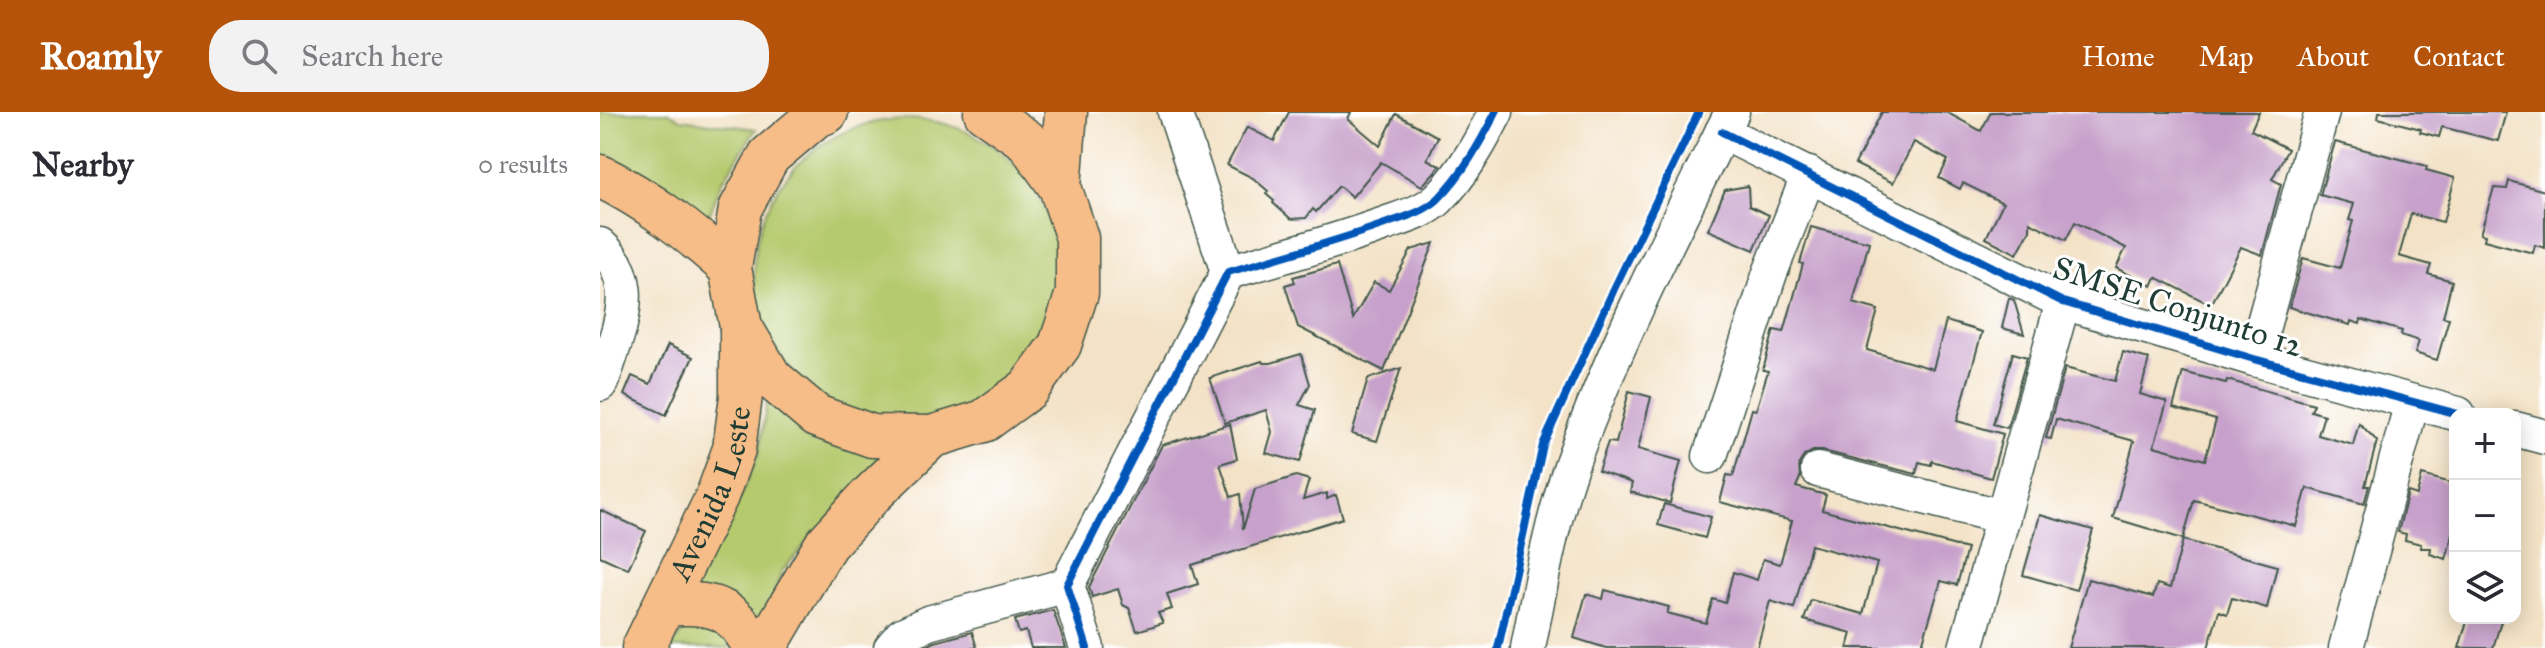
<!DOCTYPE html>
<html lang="en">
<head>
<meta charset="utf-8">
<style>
	:root { --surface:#fff; --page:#f2f2f3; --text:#2b2b33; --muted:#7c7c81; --line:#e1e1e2; --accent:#b45309 }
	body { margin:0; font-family:"IM FELL Great Primer",serif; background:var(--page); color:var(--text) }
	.controls { position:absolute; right:24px; bottom:24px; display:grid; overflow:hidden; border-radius:16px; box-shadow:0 4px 20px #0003 }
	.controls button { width:72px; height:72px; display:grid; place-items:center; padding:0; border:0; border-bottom:2px solid var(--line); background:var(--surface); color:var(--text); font:40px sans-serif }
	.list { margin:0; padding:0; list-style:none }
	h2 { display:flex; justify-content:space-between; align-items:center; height:104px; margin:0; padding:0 32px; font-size:34px }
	h2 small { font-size:26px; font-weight:400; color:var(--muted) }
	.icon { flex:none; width:44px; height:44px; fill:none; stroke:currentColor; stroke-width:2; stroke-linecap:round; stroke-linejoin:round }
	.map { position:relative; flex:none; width:1945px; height:536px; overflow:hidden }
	header { display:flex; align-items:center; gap:48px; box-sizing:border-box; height:112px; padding:0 40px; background:var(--accent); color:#fff }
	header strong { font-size:38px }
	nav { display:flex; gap:44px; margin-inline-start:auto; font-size:28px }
	.search { width:560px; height:72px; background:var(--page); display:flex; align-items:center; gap:20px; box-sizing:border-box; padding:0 28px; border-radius:32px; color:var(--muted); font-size:30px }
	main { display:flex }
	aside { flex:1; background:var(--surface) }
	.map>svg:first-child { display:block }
	.green { fill:#b5c96d; stroke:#6a8350; stroke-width:2 }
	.building { fill:#c7a1cb }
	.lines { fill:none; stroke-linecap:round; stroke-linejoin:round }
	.minor-casing { stroke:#3f564a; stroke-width:37 }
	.major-casing { stroke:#3f564a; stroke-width:45 }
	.minor { stroke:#fff; stroke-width:34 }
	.major { stroke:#f7bd88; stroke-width:42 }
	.cycleway-casing { stroke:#fff; stroke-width:13 }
	.cycleway { stroke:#0057b8; stroke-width:8 }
	.labels { text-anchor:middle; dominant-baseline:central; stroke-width:6; stroke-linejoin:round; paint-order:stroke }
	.street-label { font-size:32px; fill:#1f3d34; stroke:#fff }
</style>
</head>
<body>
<header>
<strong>Roamly</strong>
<div class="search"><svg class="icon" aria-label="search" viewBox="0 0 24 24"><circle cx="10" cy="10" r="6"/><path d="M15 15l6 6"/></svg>Search here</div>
<nav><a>Home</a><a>Map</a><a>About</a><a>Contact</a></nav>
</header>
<main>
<aside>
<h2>Nearby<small>0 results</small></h2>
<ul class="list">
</ul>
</aside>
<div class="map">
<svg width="1945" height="536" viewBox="0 0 1945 536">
	<rect width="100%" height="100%" fill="#fff"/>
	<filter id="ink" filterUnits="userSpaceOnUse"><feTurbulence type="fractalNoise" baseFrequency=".0125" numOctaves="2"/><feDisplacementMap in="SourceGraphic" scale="16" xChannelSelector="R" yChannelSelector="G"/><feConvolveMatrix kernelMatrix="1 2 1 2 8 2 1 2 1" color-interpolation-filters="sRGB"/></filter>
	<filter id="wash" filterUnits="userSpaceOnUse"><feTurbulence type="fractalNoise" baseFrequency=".006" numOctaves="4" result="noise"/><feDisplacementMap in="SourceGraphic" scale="32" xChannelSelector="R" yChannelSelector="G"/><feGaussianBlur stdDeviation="1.8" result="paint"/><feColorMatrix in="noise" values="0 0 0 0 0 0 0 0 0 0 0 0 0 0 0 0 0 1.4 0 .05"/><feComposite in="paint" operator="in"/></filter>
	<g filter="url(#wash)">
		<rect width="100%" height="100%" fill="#f3e2c6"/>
		<g class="green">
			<path d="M0,0H69L81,7L156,17L122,70L101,124L45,64L0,41Z"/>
			<circle cx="306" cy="159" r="152"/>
			<path d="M167,288L284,345L182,459L162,516L86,474L132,404L159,341Z"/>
			<path d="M91,510H120L130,536H70Z"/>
		</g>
		<g id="blocks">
			<g class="building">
				<path d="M689,0H751L748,7L780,34L796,2L838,25L827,47L840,54L822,74L781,50L752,85L739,74L716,100L713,97L706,106L691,107L673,91L674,89L666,82L668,79L653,66L627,53L647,15L674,29Z"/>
				<path d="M1282,0H1346L1381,19L1391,0H1659L1651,18L1688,37L1672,67L1681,72L1662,143L1641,135L1611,193L1556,165L1552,174L1516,156L1526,136L1475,110L1466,128L1430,110V118L1417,142L1386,126L1403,91L1363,71L1360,77L1339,66L1348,48L1314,30L1293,71L1255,52Z"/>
				<path d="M1779,0H1906L1898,29L1842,15L1839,25L1820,20L1821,17L1778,6Z"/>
				<path d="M1735,30L1827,54L1826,58L1855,66L1843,110L1811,102L1799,144L1831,153L1828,162L1852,169L1843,205L1849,206L1837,248L1815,241L1819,229L1801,223L1802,219L1761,207L1760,212L1751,209L1750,213L1689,195L1703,146L1740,156L1753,109L1749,108L1754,92L1720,83Z"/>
				<path d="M1909,69L1945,79V136L1935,133L1933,141L1884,128L1885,123L1880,122L1894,76L1907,77Z"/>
				<path d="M1148,74L1149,94L1169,103L1154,138L1108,118L1125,78Z"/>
				<path d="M1211,115L1269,130L1253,191L1278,198L1267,238L1333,257L1346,209L1382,220L1357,309L1403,322L1391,366L1332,349L1331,353L1319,350L1316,362L1223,339H1213L1204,344L1199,352L1200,366L1196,375L1226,383L1222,398L1367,437L1357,473L1341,469L1321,536H1248L1252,521L1204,508L1211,488L1263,502L1277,451L1211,433L1194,496L1170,489L1157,536H1006L974,526L986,482L1003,487L1005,478L1069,495L1067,501L1106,511L1113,487L1125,491L1133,460L1157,468L1163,447L1180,452L1192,409L1120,390L1127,363L1133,364L1152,297L1156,298L1168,259L1163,258L1174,218L1184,220L1203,152L1200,151Z"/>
				<path d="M834,131L784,259L698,215L685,173L695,170L693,165L737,153L753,207L774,170L789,178L811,138Z"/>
				<path d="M1409,186L1414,188L1424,222L1402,216Z"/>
				<path d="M68,233L93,245L66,303L24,283L32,264L50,272Z"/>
				<path d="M1523,240L1549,247L1540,282L1567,290L1554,334L1605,348L1616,308L1573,296L1583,260L1626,271L1627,268L1714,292L1711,299L1724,303L1718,323L1753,333L1759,311L1777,329L1765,374H1769L1764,392L1707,376L1696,414L1594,388L1583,427L1513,406L1534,329L1456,307L1451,327L1446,326L1465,256L1515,269Z"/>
				<path d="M1413,241L1427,245L1407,316L1393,312Z"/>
				<path d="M701,242L710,272L699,293L715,298L700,350L666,341L672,320L666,298L625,311L610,266L662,249L663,251H671Z"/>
				<path d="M801,256L777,329L752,322L768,267Z"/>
				<path d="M1029,279L1051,285L1038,337L1081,349L1070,391L1030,380L1032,371L998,359L1008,330L1016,331Z"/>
				<path d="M630,312L637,347L620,352L631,385L640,382L643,417L655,377L696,364L709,368L703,388L727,381V387L736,383L743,406L592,453L598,472L567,482L572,497L558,501L563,511L537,519L529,496L523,493L518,477L492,485L489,475L562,333Z"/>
				<path d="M1822,363L1855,372V414L1846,447L1830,442L1831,436H1821V432L1805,428L1806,422L1798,420L1808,380L1817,383Z"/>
				<path d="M1064,392L1111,405L1105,426L1058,413Z"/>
				<path d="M0,398L46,419L28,457L0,444Z"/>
				<path d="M1440,403L1493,418L1476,478L1423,463Z"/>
				<path d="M1583,428L1677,454L1667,496L1632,486L1627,502L1619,499L1608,536H1468L1488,467L1553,485L1557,472L1570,476Z"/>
				<path d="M453,498L466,536H431L426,519L419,521L415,508Z"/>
				<path d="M1868,506H1902L1893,536H1859Z"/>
				<path d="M372,520L377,536H322L335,530Z"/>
			</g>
		</g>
	</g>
	<g filter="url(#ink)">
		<use href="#blocks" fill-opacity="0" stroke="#3f564a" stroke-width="2"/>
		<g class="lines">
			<g class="minor-casing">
				<g id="minor">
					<path d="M575,0L628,160"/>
					<path d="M1122,20L1463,190L1654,247L1858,302"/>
					<path d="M0,133C31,161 27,194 15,230C10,244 6,259 0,272"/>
					<path d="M1654,247L1722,0"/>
					<path d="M1915,317L1945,325"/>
					<path d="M1110,344L1170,161L1209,62"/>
					<path d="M1218,358L1403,405"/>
					<path d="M291,536L302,523L328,511L467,473"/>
					<path d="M487,536L467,473L628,160C680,145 731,131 782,113C801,106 823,101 838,87C863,62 880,31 896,0"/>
					<path d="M928,536C940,474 951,411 972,351C1015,231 1075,115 1132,0"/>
					<path d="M1366,536L1463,190"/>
					<path d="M1746,536L1812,290"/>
				</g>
			</g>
			<g class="major-casing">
				<g id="major">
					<path d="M227,0L215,5L169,44L140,97L130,156L141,215L171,266L216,304L272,324L331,325L384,309L428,277L460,233L477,181V126L460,75L427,29L385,0"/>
					<path d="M0,64C49,88 89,119 130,156"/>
					<path d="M460,75L466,0"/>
					<path d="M66,493C110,489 134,494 154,536"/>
					<path id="s1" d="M43,536L117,384L134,337L141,284V218"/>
					<path d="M165,536L226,432L271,383L331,325"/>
				</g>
			</g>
			<use href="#minor" class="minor"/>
			<use href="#major" class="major"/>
			<g class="cycleway-casing">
				<g id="cycleway">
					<path d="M1122,20L1463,190L1654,247L1858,302"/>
					<path d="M487,536L467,473L628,160C680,145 731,131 782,113C801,106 823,101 838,87C863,62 880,31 896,0"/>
					<path d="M898,536L943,333L1014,177L1099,0"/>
				</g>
			</g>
			<use href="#cycleway" class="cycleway"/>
		</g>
	</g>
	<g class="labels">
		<g class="street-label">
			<text transform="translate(1578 195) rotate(18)">SMSE Conjunto 12</text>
			<text stroke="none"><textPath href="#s1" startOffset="170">Avenida Leste</textPath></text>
		</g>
	</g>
</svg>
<div class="controls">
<button>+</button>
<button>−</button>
<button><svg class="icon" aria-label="layers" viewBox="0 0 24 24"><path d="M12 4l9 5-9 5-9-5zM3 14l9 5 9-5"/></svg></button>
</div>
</div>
</main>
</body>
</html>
